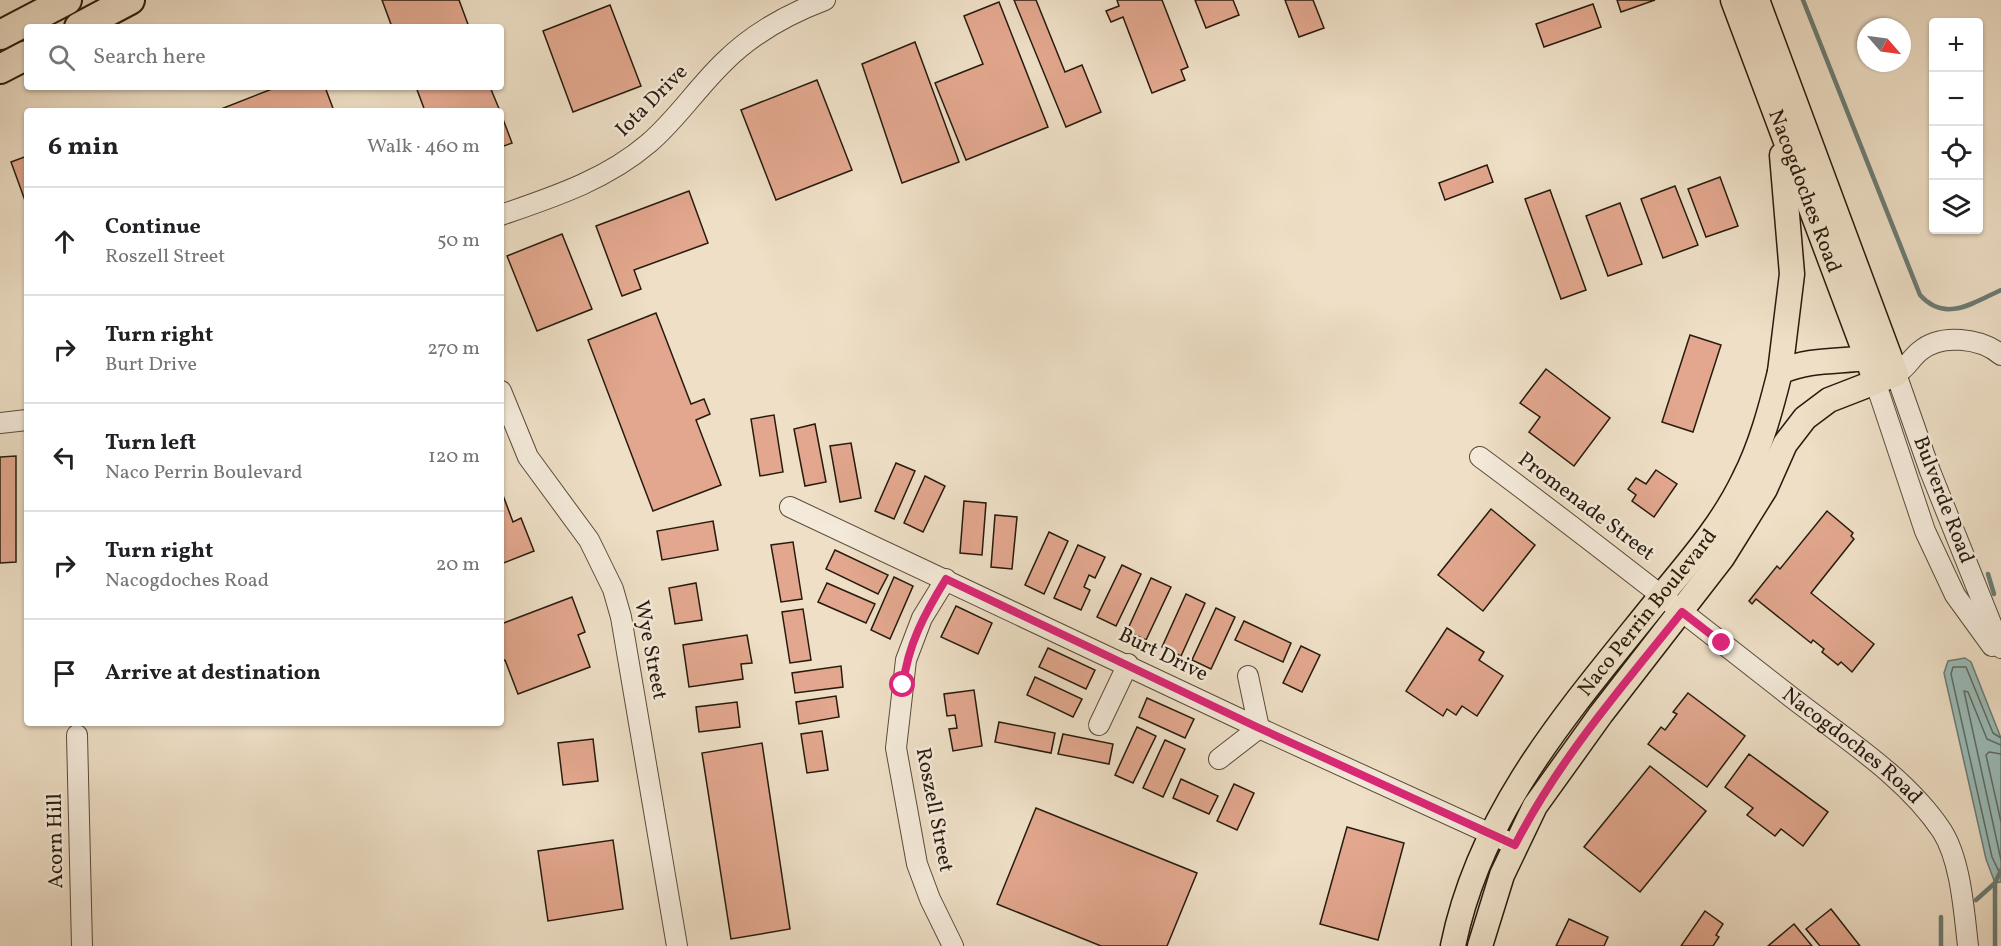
<!DOCTYPE html>
<html lang="en">
<head>
<meta charset="utf-8">
<style>
	:root { --surface:#fff; --page:#f6f6f6; --text:#202124; --muted:#757577; --line:#e0e0e0 }
	body { margin:0; font-family:Vollkorn,serif; background:var(--page); color:var(--text) }
	.controls { position:absolute; right:18px; top:18px; display:grid; overflow:hidden; border-radius:6px; box-shadow:0 2px 4px #0004 }
	.controls button { width:54px; height:54px; display:grid; place-items:center; padding:0; border:0; border-bottom:2px solid var(--line); background:var(--surface); color:var(--text); font:30px sans-serif }
	.compass { position:absolute; left:1857px; top:18px; width:54px; height:54px; border-radius:50%; background:var(--surface); box-shadow:0 2px 4px #0004; rotate:118deg }
	.stop { position:absolute; width:18px; height:18px; margin:-14px; border:4px solid #db2777; border-radius:50%; background:#fff }
	.stop.end { background:#db2777; border-color:#fff; box-shadow:0 2px 6px #0008 }
	.list { margin:0; padding:0; list-style:none }
	h2 { display:flex; justify-content:space-between; align-items:center; height:78px; margin:0; padding:0 24px; font-size:26px }
	h2 small { font-size:20px; font-weight:400; color:var(--muted) }
	.list li { display:grid; grid-template-columns:39px 1fr auto; gap:18px; align-items:center; box-sizing:border-box; height:108px; padding:0 24px; border-top:2px solid var(--line) }
	.list b { display:block; font-size:22px; white-space:nowrap }
	.list p { margin:0; font-size:20px; white-space:nowrap; color:var(--muted) }
	.list em { font-size:20px; font-style:normal; color:var(--muted) }
	.icon { flex:none; width:33px; height:33px; fill:none; stroke:currentColor; stroke-width:2; stroke-linecap:round; stroke-linejoin:round }
	.map { position:relative; flex:none; width:2001px; height:946px; overflow:hidden }
	.search { position:absolute; background:var(--surface); box-shadow:0 2px 4px #0004; left:24px; top:24px; width:480px; height:66px; display:flex; align-items:center; gap:15px; box-sizing:border-box; padding:0 21px; border-radius:6px; color:var(--muted); font-size:22px }
	.panel { position:absolute; background:var(--surface); box-shadow:0 2px 4px #0004; left:24px; top:108px; width:480px; height:618px; border-radius:6px }
	.map>svg:first-child { display:block }
	.water { fill:#9abcb9; stroke:#6c7c74; stroke-width:1.5 }
	.lines { fill:none; stroke-linecap:round; stroke-linejoin:round }
	.shore { stroke:#606c63; stroke-width:1.5 }
	.stream { stroke:#6c7c74; stroke-width:4.5 }
	.building { fill:#e2a78e; stroke:#271b0d; stroke-width:1.5 }
	.minor-casing { stroke:#594c3b; stroke-width:22 }
	.major-casing { stroke:#271b0d; stroke-width:27 }
	.highway-casing { stroke:#271b0d; stroke-width:32 }
	.minor { stroke:#f4eada; stroke-width:20 }
	.major { stroke:#eedfc6; stroke-width:24 }
	.highway { stroke:#eedfc6; stroke-width:28 }
	.route { stroke:#db2777; stroke-width:8 }
	.labels { text-anchor:middle; dominant-baseline:central; stroke-width:5; stroke-linejoin:round; paint-order:stroke }
	.street-label { font-size:21px; fill:#271b0d; stroke:#f4eada }
</style>
</head>
<body>
<div class="map">
<svg width="2001" height="946" viewBox="0 0 2001 946">
	<rect width="100%" height="100%" fill="#eedfc6"/>
	<filter id="stains"><feTurbulence type="fractalNoise" baseFrequency=".00333" numOctaves="4"/><feColorMatrix values="0 0 0 0 .2 0 0 0 0 .09 0 0 0 0 .02 0 0 0 .5 -.17"/></filter>
	<radialGradient id="worn" r=".72"><stop offset=".6" stop-color="#630" stop-opacity="0"/><stop offset="1" stop-color="#630" stop-opacity=".3"/></radialGradient>
	<path class="water" d="M1965,658L1971,662L2001,738V882L1995,883L1986,859L1944,673L1948,661Z"/>
	<g class="lines">
		<g class="shore">
			<path d="M2001,738L1993,733L1966,667H1953L1951,674L1992,857L2001,876"/>
			<path d="M2001,745L1987,739L1968,692L1964,691L2001,860"/>
			<path d="M2001,754L1989,752L1986,755L2001,822"/>
		</g>
		<g class="stream">
			<path d="M1803,0L1920,295C1945,323 1973,303 2001,290"/>
			<path d="M1988,574L1994,594"/>
			<path d="M1976,900L1995,883"/>
			<path d="M1941,917V946"/>
			<path d="M1995,946V883L2001,870"/>
		</g>
	</g>
	<g class="building">
		<path d="M382,0H459L469,27H392Z"/>
		<path d="M1014,0H1036L1065,72L1082,65L1101,112L1066,127Z"/>
		<path d="M1117,0H1162L1188,67L1181,70L1185,80L1152,93L1123,17L1111,22L1106,11L1119,6Z"/>
		<path d="M1195,0H1233L1239,15L1206,28Z"/>
		<path d="M1285,0H1313L1324,28L1299,37Z"/>
		<path d="M1617,0H1655L1621,12Z"/>
		<path d="M999,2L1048,127L966,160L935,83L983,64L964,16Z"/>
		<path d="M1593,4L1601,27L1544,47L1536,24Z"/>
		<path d="M610,5L641,86L573,112L543,31Z"/>
		<path d="M915,42L959,162L902,183L862,64Z"/>
		<path d="M817,80L852,170L776,200L741,110Z"/>
		<path d="M277,87H325L334,111H216Z"/>
		<path d="M416,87H490L500,111H425Z"/>
		<path d="M501,114L512,143L501,147Z"/>
		<path d="M27,156V206L11,162Z"/>
		<path d="M1487,165L1493,182L1445,200L1439,183Z"/>
		<path d="M1720,177L1738,226L1706,237L1688,189Z"/>
		<path d="M1675,186L1698,245L1663,258L1641,199Z"/>
		<path d="M1550,190L1586,290L1561,299L1525,199Z"/>
		<path d="M689,191L708,243L634,270L641,289L622,296L596,226Z"/>
		<path d="M1620,203L1642,264L1608,276L1586,216Z"/>
		<path d="M562,234L592,309L537,331L507,256Z"/>
		<path d="M656,313L691,404L704,399L710,414L696,420L721,485L653,511L588,340Z"/>
		<path d="M1690,335L1721,345L1693,432L1662,422Z"/>
		<path d="M1546,369L1610,418L1574,466L1529,432L1540,417L1520,403Z"/>
		<path d="M774,415L783,472L760,476L751,419Z"/>
		<path d="M815,424L826,482L805,486L794,429Z"/>
		<path d="M851,443L861,498L840,502L830,446Z"/>
		<path d="M16,456V562L0,563V457Z"/>
		<path d="M896,463L915,471L894,519L875,511Z"/>
		<path d="M1656,470L1677,484L1654,517L1632,501L1636,495L1628,489L1636,478L1646,484Z"/>
		<path d="M925,476L945,486L923,532L904,523Z"/>
		<path d="M501,490L513,522L521,518L534,551L501,564Z"/>
		<path d="M964,501L986,503L982,555L960,553Z"/>
		<path d="M1491,509L1535,545L1483,611L1438,575Z"/>
		<path d="M1827,511L1853,533L1851,536L1854,539L1811,593L1874,644L1852,672L1841,662L1838,665L1822,652L1824,649L1813,640L1811,643L1756,599L1752,604L1749,601L1777,566L1780,569Z"/>
		<path d="M995,515L1017,517L1012,569L991,567Z"/>
		<path d="M713,521L718,550L662,560L657,531Z"/>
		<path d="M1049,532L1068,541L1044,594L1025,585Z"/>
		<path d="M793,542L802,599L781,602L771,545Z"/>
		<path d="M1078,545L1105,557L1095,578L1089,575L1084,587L1090,590L1081,610L1054,598Z"/>
		<path d="M835,550L888,575L878,594L826,569Z"/>
		<path d="M1122,565L1141,574L1116,626L1097,617Z"/>
		<path d="M894,577L913,586L890,639L871,630Z"/>
		<path d="M1151,578L1171,587L1146,640L1127,631Z"/>
		<path d="M696,583L702,620L675,624L669,588Z"/>
		<path d="M827,583L875,604L866,623L818,602Z"/>
		<path d="M1186,594L1205,603L1181,656L1162,647Z"/>
		<path d="M572,597L585,632L578,635L590,667L518,694L505,660L501,662V624Z"/>
		<path d="M956,606L992,623L978,654L941,637Z"/>
		<path d="M1216,608L1235,617L1211,669L1192,660Z"/>
		<path d="M803,609L811,660L790,663L782,612Z"/>
		<path d="M1244,621L1291,643L1283,662L1235,640Z"/>
		<path d="M1447,628L1484,652L1479,660L1503,676L1477,716L1462,706L1456,715L1447,709L1443,716L1406,691Z"/>
		<path d="M747,635L752,663L741,664L743,679L689,687L683,645Z"/>
		<path d="M1301,646L1320,655L1302,692L1283,683Z"/>
		<path d="M1048,648L1095,670L1086,689L1039,667Z"/>
		<path d="M841,666L843,687L795,693L792,673Z"/>
		<path d="M1035,677L1082,699L1073,717L1027,695Z"/>
		<path d="M974,690L982,746L953,751L949,729L957,728L955,715L947,716L944,694Z"/>
		<path d="M1688,693L1745,736L1707,787L1648,744L1661,727L1665,730L1677,714L1673,712Z"/>
		<path d="M836,696L839,717L799,724L796,702Z"/>
		<path d="M1147,698L1194,719L1185,738L1139,717Z"/>
		<path d="M737,702L740,727L699,732L696,707Z"/>
		<path d="M999,722L1055,733L1051,753L995,742Z"/>
		<path d="M1137,727L1156,736L1133,783L1115,775Z"/>
		<path d="M822,731L828,770L807,773L801,734Z"/>
		<path d="M1063,734L1113,744L1109,764L1058,754Z"/>
		<path d="M593,739L598,781L563,785L558,743Z"/>
		<path d="M1165,740L1185,749L1163,797L1143,788Z"/>
		<path d="M762,743L790,929L731,939L702,753Z"/>
		<path d="M1749,754L1828,812L1803,846L1781,829L1775,836L1747,815L1753,808L1725,787Z"/>
		<path d="M1650,766L1706,811L1640,892L1584,847Z"/>
		<path d="M1181,779L1218,796L1209,814L1173,798Z"/>
		<path d="M1234,784L1254,793L1237,830L1217,821Z"/>
		<path d="M1036,808L1197,873L1167,946H1101L997,904Z"/>
		<path d="M1347,827L1404,843L1378,940L1320,924Z"/>
		<path d="M613,840L623,909L548,921L538,851Z"/>
		<path d="M1831,909L1860,946H1820L1806,929Z"/>
		<path d="M1705,911L1723,924L1716,935L1719,937L1713,946H1681Z"/>
		<path d="M1569,919L1608,937L1604,946H1556Z"/>
		<path d="M1794,924L1812,946H1768Z"/>
	</g>
	<g class="lines">
		<g class="minor-casing">
			<g id="minor">
				<path d="M501,215C553,197 606,180 649,143C677,119 697,88 724,62C751,35 788,14 825,0"/>
				<path d="M2001,355C1981,338 1941,333 1920,351C1910,359 1907,368 1896,374L1930,471L2001,648"/>
				<path d="M1875,381L1925,531L1955,595L1992,646"/>
				<path d="M501,391L528,457L589,540L613,589L621,617L677,946"/>
				<path d="M0,423L27,420"/>
				<path id="s1" d="M1480,457C1584,534 1685,614 1786,693C1839,735 1905,775 1942,831C1961,861 1964,912 1968,946"/>
				<path d="M790,507L1259,728L1515,845"/>
				<path d="M946,579L922,618L906,660L896,748L917,864L930,899L953,946"/>
				<path d="M1099,725L1128,664"/>
				<path d="M77,735L82,946"/>
				<path d="M1219,759L1259,728L1248,676"/>
			</g>
		</g>
		<g class="major-casing">
			<g id="major">
				<path id="s2" d="M1733,0L1873,374"/>
				<path d="M1780,372L1792,274L1782,155"/>
				<path id="s3" d="M1453,946C1481,808 1572,707 1657,601C1689,562 1722,525 1744,479C1761,446 1771,408 1780,372C1814,356 1852,364 1888,354"/>
				<path d="M1480,946L1502,875L1535,806L1601,714L1722,558L1765,489L1785,444L1805,418L1829,400L1896,374L1757,0"/>
			</g>
		</g>
		<g class="highway-casing">
			<g id="highway">
				<path d="M79,27L130,0"/>
				<path d="M0,35L67,0"/>
				<path d="M0,69L27,55"/>
			</g>
		</g>
		<use href="#minor" class="minor"/>
		<use href="#major" class="major"/>
		<use href="#highway" class="highway"/>
	</g>
	<g class="lines">
		<path class="route" d="M903,685C908,644 925,613 946,579L1259,728L1515,845C1559,759 1622,687 1682,612L1722,643"/>
	</g>
	<g class="labels">
		<g class="street-label">
			<text transform="translate(652 101) rotate(-45)">Iota Drive</text>
			<text stroke="none"><textPath href="#s2" startOffset="204">Nacogdoches Road</textPath></text>
			<text transform="translate(1943 500) rotate(69)">Bulverde Road</text>
			<text transform="translate(1586 507) rotate(37)">Promenade Street</text>
			<text stroke="none"><textPath href="#s3" startOffset="390">Naco Perrin Boulevard</textPath></text>
			<text transform="translate(650 650) rotate(79)">Wye Street</text>
			<text transform="translate(1163 655) rotate(26)">Burt Drive</text>
			<text stroke="none"><textPath href="#s1" startOffset="471">Nacogdoches Road</textPath></text>
			<text transform="translate(934 810) rotate(79)">Roszell Street</text>
			<text transform="translate(56 841) rotate(-91)">Acorn Hill</text>
		</g>
	</g>
	<rect width="100%" height="100%" filter="url(#stains)"/>
	<rect width="100%" height="100%" fill="url(#worn)"/>
</svg>
<div class="controls">
<button>+</button>
<button>−</button>
<button><svg class="icon" aria-label="locate" viewBox="0 0 24 24"><circle cx="12" cy="12" r="6"/><path d="M12 2v4M12 18v4M2 12h4M18 12h4"/></svg></button>
<button><svg class="icon" aria-label="layers" viewBox="0 0 24 24"><path d="M12 4l9 5-9 5-9-5zM3 14l9 5 9-5"/></svg></button>
</div>
<svg class="compass" viewBox="-18 -18 36 36"><path d="M0-13l5 13h-10z" fill="#e53935"/><path d="M0 13l5-13h-10z" fill="#757577"/></svg>
<div class="stop" style="left:903px;top:685px"></div>
<div class="stop end" style="left:1722px;top:643px"></div>
<div class="search"><svg class="icon" aria-label="search" viewBox="0 0 24 24"><circle cx="10" cy="10" r="6"/><path d="M15 15l6 6"/></svg>Search here</div>
<section class="panel">
<h2>6 min<small>Walk · 460 m</small></h2>
<ul class="list">
<li><svg class="icon" aria-label="ahead" viewBox="0 0 24 24"><path d="M12 20V5M6 11l6-6 6 6"/></svg><div><b>Continue</b><p>Roszell Street</p></div><em>50 m</em></li>
<li><svg class="icon" aria-label="right" viewBox="0 0 24 24"><path d="M7 20v-9h11M14 6l5 5-5 5"/></svg><div><b>Turn right</b><p>Burt Drive</p></div><em>270 m</em></li>
<li><svg class="icon" aria-label="left" viewBox="0 0 24 24"><path d="M17 20v-9H6M10 6l-5 5 5 5"/></svg><div><b>Turn left</b><p>Naco Perrin Boulevard</p></div><em>120 m</em></li>
<li><svg class="icon" aria-label="right" viewBox="0 0 24 24"><path d="M7 20v-9h11M14 6l5 5-5 5"/></svg><div><b>Turn right</b><p>Nacogdoches Road</p></div><em>20 m</em></li>
<li><svg class="icon" aria-label="arrive" viewBox="0 0 24 24"><path d="M6 21V4h12l-3 4 3 4H6"/></svg><div><b>Arrive at destination</b></div></li>
</ul>
</section>
</div>
</body>
</html>
